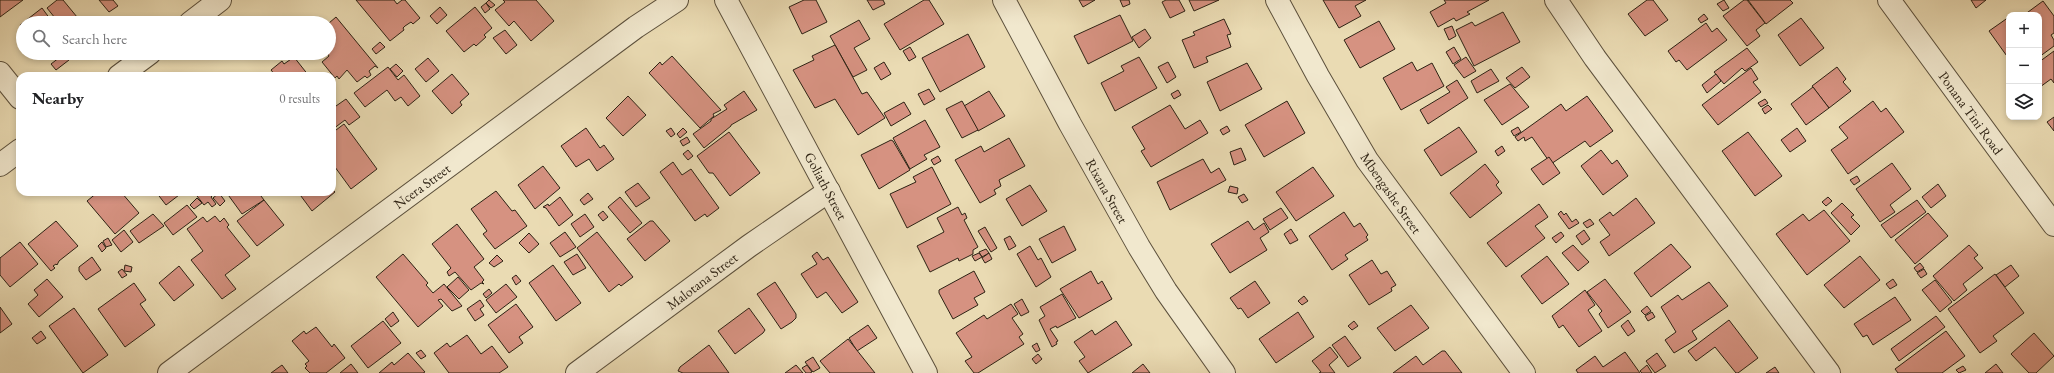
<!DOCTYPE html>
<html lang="en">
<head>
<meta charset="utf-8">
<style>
	:root { --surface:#fff; --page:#f6f6f6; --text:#202124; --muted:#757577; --line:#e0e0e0 }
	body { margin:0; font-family:"EB Garamond",serif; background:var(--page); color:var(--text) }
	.controls { position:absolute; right:12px; top:12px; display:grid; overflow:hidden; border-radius:8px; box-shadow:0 2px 6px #0003 }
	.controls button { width:36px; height:36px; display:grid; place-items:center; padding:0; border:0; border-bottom:1px solid var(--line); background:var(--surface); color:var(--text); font:20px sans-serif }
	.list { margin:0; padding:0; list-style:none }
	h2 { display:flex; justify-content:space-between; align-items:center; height:52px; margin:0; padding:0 16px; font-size:17px }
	h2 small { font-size:13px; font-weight:400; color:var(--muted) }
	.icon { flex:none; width:22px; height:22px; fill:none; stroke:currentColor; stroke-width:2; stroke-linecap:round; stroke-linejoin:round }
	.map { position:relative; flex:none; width:2054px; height:373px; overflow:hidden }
	.search { position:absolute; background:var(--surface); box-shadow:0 2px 6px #0003; left:16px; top:16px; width:320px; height:44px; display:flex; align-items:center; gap:10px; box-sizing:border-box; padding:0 14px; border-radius:22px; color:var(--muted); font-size:15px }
	.panel { position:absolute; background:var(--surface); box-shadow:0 2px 6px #0003; left:16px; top:72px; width:320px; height:124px; border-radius:12px }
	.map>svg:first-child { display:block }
	.building { fill:#d69281; stroke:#2d2214 }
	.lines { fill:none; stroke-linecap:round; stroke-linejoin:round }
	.minor-casing { stroke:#5c503c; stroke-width:24 }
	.tertiary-casing { stroke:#5c503c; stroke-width:24 }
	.minor { stroke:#f1e8ce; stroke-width:22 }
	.tertiary { stroke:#f1e8ce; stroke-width:22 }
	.labels { text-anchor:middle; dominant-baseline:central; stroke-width:3; stroke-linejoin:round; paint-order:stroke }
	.street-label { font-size:14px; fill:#2d2214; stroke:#f1e8ce }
</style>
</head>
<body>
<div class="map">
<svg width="2054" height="373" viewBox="0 0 2054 373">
	<rect width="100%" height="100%" fill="#eadbb3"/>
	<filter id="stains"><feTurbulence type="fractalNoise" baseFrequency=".005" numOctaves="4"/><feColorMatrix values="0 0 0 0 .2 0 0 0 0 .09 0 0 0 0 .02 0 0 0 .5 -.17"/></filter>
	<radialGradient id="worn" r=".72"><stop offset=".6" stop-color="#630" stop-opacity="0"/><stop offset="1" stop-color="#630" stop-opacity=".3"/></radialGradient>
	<g class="building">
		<path d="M0,0H23L0,17Z"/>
		<path d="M57,0H63L82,23H59L47,8Z"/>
		<path d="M99,0H113L118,6L109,12Z"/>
		<path d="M356,0H394L397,4L402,0H405L420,18L413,24L411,22L405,26L403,28L404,30L390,41Z"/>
		<path d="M489,0L495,5L491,8L486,3Z"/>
		<path d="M503,0H536L554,21L531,41L514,21L509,26L495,10L505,2Z"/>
		<path d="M804,0H816L827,22L802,34L789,7Z"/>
		<path d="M867,0H883L885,4L873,10Z"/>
		<path d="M924,0H929L944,24L900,50L884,24Z"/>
		<path d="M1079,0H1095L1083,7Z"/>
		<path d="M1120,0H1129L1130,4L1123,7Z"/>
		<path d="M1166,0H1179L1185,11L1170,18L1162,2Z"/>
		<path d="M1189,0H1219L1194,11Z"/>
		<path d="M1323,0H1366L1355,6L1361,16L1339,28Z"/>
		<path d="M1444,0H1489L1467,12L1470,14L1456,21L1454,18L1438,27L1430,12L1446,3Z"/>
		<path d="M1647,0H1653L1668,20L1645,36L1628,14Z"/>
		<path d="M1724,0L1729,8L1723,11L1717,4Z"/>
		<path d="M1744,0H1747L1765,23L1756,30L1760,36L1747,46L1723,16Z"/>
		<path d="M1748,0H1790L1793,3L1766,24Z"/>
		<path d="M1971,0H1986L1976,8Z"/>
		<path d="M2043,1L2054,16V33L2051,35L2054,40V46L2039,57V15H2024Z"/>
		<path d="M486,3L490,9L485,13L481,7Z"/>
		<path d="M440,7L447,15L437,24L430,16Z"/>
		<path d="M475,7L492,28L484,35L486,37L476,46L474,44L464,52L446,31Z"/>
		<path d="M42,8L53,23H23V29L20,25Z"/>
		<path d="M1503,12L1520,42L1474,66L1456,30L1472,22L1475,26Z"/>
		<path d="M1704,14L1708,19L1701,23L1698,19Z"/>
		<path d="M1120,15L1133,41L1088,64L1074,36Z"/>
		<path d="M336,17L378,68L375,66L369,71L371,75L367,78L365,76L357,82L347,70L339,79L337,76L335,78L322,62L329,56L327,53H329V23Z"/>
		<path d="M2009,17V59L1989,31Z"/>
		<path d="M1801,18L1824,48L1800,66L1778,35Z"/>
		<path d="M1224,19L1231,34L1227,35L1231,47L1206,57L1208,62L1194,68L1182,40L1195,35L1193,32Z"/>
		<path d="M859,20L870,39L854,48L867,70L853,77L830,36Z"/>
		<path d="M1379,21L1395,49L1360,68L1344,40Z"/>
		<path d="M1706,23L1712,32L1717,28L1727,40L1687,70L1679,60L1676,62L1668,51Z"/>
		<path d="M1452,26L1456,36L1449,40L1444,29Z"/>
		<path d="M1145,29L1151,38L1139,48L1132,37Z"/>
		<path d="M505,30L517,45L506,54L493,38Z"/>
		<path d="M968,34L985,67L940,92L922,58Z"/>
		<path d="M380,42L385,47L376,54L372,49Z"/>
		<path d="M835,45L862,94L867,92L885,118L858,135L835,99L815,108L793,70L814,60L812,56Z"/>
		<path d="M910,47L916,57L909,61L903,51Z"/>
		<path d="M1454,47L1461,59L1453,64L1446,52Z"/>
		<path d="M1747,48L1758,62L1745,71L1742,68L1724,84L1714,72Z"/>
		<path d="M2054,51V83L2051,79L2040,87L2039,62Z"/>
		<path d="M64,54L69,60L56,70L51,64Z"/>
		<path d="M672,56L721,110L713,114L714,116L700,128L649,73L660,62L662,65Z"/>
		<path d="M294,57L309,76H276L271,70L282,61L284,64Z"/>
		<path d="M1139,57L1157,88L1115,111L1101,83L1124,71L1121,66Z"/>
		<path d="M1466,57L1476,71L1464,78L1454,65Z"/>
		<path d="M428,58L439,71L426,82L415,69Z"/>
		<path d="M884,62L891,74L881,80L874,68Z"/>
		<path d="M1168,62L1176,77L1167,83L1158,67Z"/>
		<path d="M1412,62L1417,71L1432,63L1444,86L1401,110L1383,78Z"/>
		<path d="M1247,63L1262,89L1220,111L1207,82Z"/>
		<path d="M396,64L403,71L397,77L390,69Z"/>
		<path d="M388,67L398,80L404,75L420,96L408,106L401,97L395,101L387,90L365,107L354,93Z"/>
		<path d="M1522,67L1530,77L1515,88L1506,78Z"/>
		<path d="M1837,67L1846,79L1843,82L1851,91L1829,108L1812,86Z"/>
		<path d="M1751,68L1758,79L1753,82L1761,92L1718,125L1702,105Z"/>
		<path d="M1491,69L1499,81L1477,93L1471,81Z"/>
		<path d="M452,74L469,94L460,102L462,105L452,114L432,91Z"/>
		<path d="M1716,74L1721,81L1707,93L1702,85Z"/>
		<path d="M1457,80L1468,98L1428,124L1420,110L1450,92L1446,87Z"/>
		<path d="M1510,84L1529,107L1502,125L1484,100Z"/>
		<path d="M1813,87L1829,108L1806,125L1791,104Z"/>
		<path d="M929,89L935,99L924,105L918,94Z"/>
		<path d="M1178,90L1181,95L1174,99L1171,94Z"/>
		<path d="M744,91L757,110L731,125V126L704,148L693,134L711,121V119L727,109L724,105Z"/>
		<path d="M989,91L1005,116L978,131L964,106Z"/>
		<path d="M628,96L646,115L623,136L606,118Z"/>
		<path d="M1587,96L1613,131L1590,147L1585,141L1551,164L1532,137L1525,141L1524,137L1518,141L1515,137L1561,104L1566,111Z"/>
		<path d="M346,99L360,117L349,125L345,120L333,129L332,106L335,104L336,106Z"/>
		<path d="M1765,99L1768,103L1761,107L1758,103Z"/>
		<path d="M962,101L978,130L962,138L946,109Z"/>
		<path d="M1287,101L1305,133L1264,157L1245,125Z"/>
		<path d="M1873,101L1881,112L1886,108L1904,132L1848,174L1831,150L1848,138L1839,127Z"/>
		<path d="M904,102L911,114L891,126L884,113Z"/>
		<path d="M1170,105L1185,129L1200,120L1208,133L1151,167L1141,151L1145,149L1132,127Z"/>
		<path d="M1768,105L1772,109L1765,114L1762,109Z"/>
		<path d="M2054,117V131L2047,122Z"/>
		<path d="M925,120L940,147L924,155L927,159L910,169L893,138Z"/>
		<path d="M344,124L377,169L351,189L332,163V133Z"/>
		<path d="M1227,126L1230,131L1223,135L1220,130Z"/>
		<path d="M1459,127L1477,152L1441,176L1424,150Z"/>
		<path d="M1518,127L1521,132L1514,136L1511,131Z"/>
		<path d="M586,128L600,148L604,145L614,159L597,171L589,159L576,167L561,146Z"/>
		<path d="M671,128L675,134L671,137L666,131Z"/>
		<path d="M683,128L687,132L680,138L677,134Z"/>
		<path d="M1797,128L1806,141L1790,152L1781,140Z"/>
		<path d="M729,132L760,173L730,196L713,173H709L697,156Z"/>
		<path d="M1748,132L1782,176L1755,196L1722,151Z"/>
		<path d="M687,137L690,142L683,146L680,141Z"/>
		<path d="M1009,138L1025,166L999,180L1001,186L994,190L996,194L980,203L955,160L981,146L984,152Z"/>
		<path d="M891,140L893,141L910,170L879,189L861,155Z"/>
		<path d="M1502,146L1505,151L1498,156L1495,151Z"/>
		<path d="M1241,148L1246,160L1234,165L1230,152Z"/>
		<path d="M688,150L693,156L688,160L683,154Z"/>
		<path d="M1601,150L1612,164L1617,160L1628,176L1603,195L1581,166Z"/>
		<path d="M938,156L941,161L934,165L931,160Z"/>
		<path d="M1549,157L1560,173L1543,185L1531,169Z"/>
		<path d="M1203,159L1211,173L1219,168L1226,180L1170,210L1157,182Z"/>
		<path d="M673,162L682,175L691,169L719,208L707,217L705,214L695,221L660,172Z"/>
		<path d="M1892,163L1911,189L1890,205L1895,212L1880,222L1856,189Z"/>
		<path d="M1485,164L1499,182L1496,185L1502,193L1470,218L1450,193Z"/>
		<path d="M543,166L560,188L535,209L518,185Z"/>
		<path d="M932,167L951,204L907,228L890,194L916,182L913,177Z"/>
		<path d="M1313,167L1334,196L1296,221L1276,192Z"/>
		<path d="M1857,176L1860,181L1854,185L1850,180Z"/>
		<path d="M638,183L650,198L636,207L625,192Z"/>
		<path d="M1938,184L1946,196L1931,208L1922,197Z"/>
		<path d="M1030,185L1047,211L1022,226L1006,199Z"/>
		<path d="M1230,186L1238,188L1237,194L1228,192Z"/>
		<path d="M332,189L335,192L312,211L298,192H332Z"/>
		<path d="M496,191L512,211L515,210L527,226L495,249L483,234L487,231L471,209Z"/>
		<path d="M98,192H121L139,213L115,234L87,201Z"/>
		<path d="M156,192H183L166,205Z"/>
		<path d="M202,192H210L213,195L211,197L216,204L212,207L208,202L204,205L197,196Z"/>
		<path d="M226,192H258L264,200L242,214Z"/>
		<path d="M219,193L225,201L220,206L213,198Z"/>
		<path d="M588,193L593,199L584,205L580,200Z"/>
		<path d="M1244,194L1248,200L1242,203L1238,197Z"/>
		<path d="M560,197L573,215L559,226L546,208L543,207L548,204L549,206Z"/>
		<path d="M620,197L642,223L630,233L608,207Z"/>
		<path d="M1828,197L1832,201L1826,206L1822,202Z"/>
		<path d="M197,198L202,203L194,209L190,205Z"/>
		<path d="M1636,198L1655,223L1609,256L1600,242L1610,235L1599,220L1610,212L1613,216Z"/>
		<path d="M264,200L284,225L257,246L237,221Z"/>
		<path d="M1917,200L1926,212L1891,238L1881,225Z"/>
		<path d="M1842,203L1854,215L1851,217L1860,226L1851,235L1831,213Z"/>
		<path d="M1539,204L1548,217L1535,226L1545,238L1506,267L1487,243Z"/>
		<path d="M187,205L197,217L173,235L164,223Z"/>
		<path d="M958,207L962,215L965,213L967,218L964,220L978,247L973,250V254L959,261L958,258L930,272L917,246L944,232L937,218Z"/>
		<path d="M1281,208L1288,218L1270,230L1263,219Z"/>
		<path d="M1824,210L1850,241L1807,275L1776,234L1803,214L1809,221Z"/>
		<path d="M603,211L608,217L603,221L598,215Z"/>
		<path d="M1561,211L1564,215L1566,213L1572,222L1576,219L1579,223L1569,229L1558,214Z"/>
		<path d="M1344,212L1354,227L1360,223L1368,235L1366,237L1368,240L1345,255L1348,259L1332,270L1309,236Z"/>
		<path d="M1928,213L1948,236L1915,264L1895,240Z"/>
		<path d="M153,214L164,226L139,243L130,231Z"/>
		<path d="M585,214L594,227L580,237L571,224Z"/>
		<path d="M215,216L220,222L224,218L229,225L227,227L250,256L225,275L236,289L222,299L191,260L203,251L187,229L203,217L207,222Z"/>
		<path d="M1590,219L1594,224L1587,228L1583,223Z"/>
		<path d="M56,221L78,246L59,261L57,265L56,264L53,266L55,268L51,271L28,244Z"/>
		<path d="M650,221H653L670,241L645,261L627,239Z"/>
		<path d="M1248,221L1254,230L1264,223L1269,232L1260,238L1267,250L1230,273L1211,244Z"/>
		<path d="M457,224L484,259L474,267L484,280L482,282L484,284L481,283L471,290L455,272L449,276L447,272L451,268L432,244Z"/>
		<path d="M1064,226L1076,250L1052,263L1039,239Z"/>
		<path d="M985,227L997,248L991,252L978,231Z"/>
		<path d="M1291,229L1298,240L1290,244L1284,234Z"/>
		<path d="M124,230L133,242L121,252L112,240Z"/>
		<path d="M1584,230L1590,239L1582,245L1576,236Z"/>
		<path d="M565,232L576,247L560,257L550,243Z"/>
		<path d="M597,232L633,277L621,286L619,284L609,292L577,248Z"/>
		<path d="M1561,232L1564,236L1556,243L1552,238Z"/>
		<path d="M529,233L539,244L529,253L519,243Z"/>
		<path d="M1010,236L1016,246L1009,250L1004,239Z"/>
		<path d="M108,238L112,245L106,247L103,241Z"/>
		<path d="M20,242L38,264L10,287L0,275V258Z"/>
		<path d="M102,242L106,248L102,252L98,246Z"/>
		<path d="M1671,244L1691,267L1651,297L1634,273Z"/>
		<path d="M1573,245L1589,262L1578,271L1562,253Z"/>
		<path d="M1969,245L1978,255L1974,258L1983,268L1963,284L1967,290L1954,301L1933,276Z"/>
		<path d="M1030,246L1038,260L1041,258L1051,277L1036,287L1017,254Z"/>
		<path d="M986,249L989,253L982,257L979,252Z"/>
		<path d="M817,252L823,260L828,257L858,302L842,313L826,292L817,298L801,274L817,264L812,256Z"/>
		<path d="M979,253L982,257L975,261L972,256Z"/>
		<path d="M989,253L992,259L985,263L982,258Z"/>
		<path d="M403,254L428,283L426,285L433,293L444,284L462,306L452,311L441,299L438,300L443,306L418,327L376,277Z"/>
		<path d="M577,254L586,268L573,275L564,262Z"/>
		<path d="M497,255L503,261L494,267L489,263Z"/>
		<path d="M1547,256L1569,284L1542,304L1521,276Z"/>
		<path d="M1860,256L1880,280L1844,308L1824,285Z"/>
		<path d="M92,257L101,270L86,280L79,271V267Z"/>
		<path d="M1372,260L1381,274L1387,271L1396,285L1391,288L1392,291L1369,305L1349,275Z"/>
		<path d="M1920,263L1924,268L1917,272L1914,268Z"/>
		<path d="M125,265L132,267L131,272L124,271Z"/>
		<path d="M553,265L581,303L556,321L529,283Z"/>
		<path d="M2011,265L2019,276L2005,287L1996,275Z"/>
		<path d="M179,266L194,285L174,301L159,283Z"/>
		<path d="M122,269L127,275L122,278L118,272Z"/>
		<path d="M1924,269L1927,274L1921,278L1917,273Z"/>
		<path d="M974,271L985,292L974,298L978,305L953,319L939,293V290Z"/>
		<path d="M1091,271L1098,284L1102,281L1112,299L1079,318L1060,289Z"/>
		<path d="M1995,274L2024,313L1993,336L1997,341L1980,353L1948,309Z"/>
		<path d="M516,275L521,281L516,285L512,278Z"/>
		<path d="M458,277L469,290L459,299L447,287Z"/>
		<path d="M47,279L63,297L39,317L28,304L38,295L34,290Z"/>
		<path d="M1605,279L1631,312L1608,328L1599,314L1602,311L1587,292Z"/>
		<path d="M1893,279L1897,285L1890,289L1886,284Z"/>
		<path d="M1935,280L1952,302L1940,312L1922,290Z"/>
		<path d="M1255,281L1270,303L1248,318L1241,308L1238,309L1230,298Z"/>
		<path d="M775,282L796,314V318L792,322L781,329L757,294Z"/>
		<path d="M1709,282L1728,306L1692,331L1697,339L1674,353L1665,340L1676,332L1661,307L1678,295L1682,300Z"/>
		<path d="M134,283L146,300L140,304L155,325L125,347L98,309Z"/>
		<path d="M506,284L517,297L496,313L486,300Z"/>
		<path d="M489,289L492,293L486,298L483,294Z"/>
		<path d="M1585,290L1595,305L1588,310L1602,331L1579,347L1563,325L1559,328L1552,316Z"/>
		<path d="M1062,294L1076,318L1057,328L1056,326L1050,329L1058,341L1056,342L1057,344L1052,347L1039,320L1045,316L1040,307Z"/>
		<path d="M1304,296L1308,301L1302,305L1298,301Z"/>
		<path d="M1895,297L1911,320L1873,345L1867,335L1863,337L1854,324Z"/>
		<path d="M1022,299L1029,312L1021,316L1014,304Z"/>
		<path d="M480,300L484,306L480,309L484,315L475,321L467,309Z"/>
		<path d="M516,304L533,327L519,337L523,343L509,353L488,325Z"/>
		<path d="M1011,304L1018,314L1012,318L1023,334L1019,337L1024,344L978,373H974L965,361L972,357L956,333L984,315L987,319Z"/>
		<path d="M1411,305L1429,328L1395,351L1377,328Z"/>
		<path d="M1647,306L1651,311L1645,315L1641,311Z"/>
		<path d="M0,307L12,324L0,333Z"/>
		<path d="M74,308L108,355L83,373L49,326Z"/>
		<path d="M749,308L765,330L763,333L735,354L718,331Z"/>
		<path d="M393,312L399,321L391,327L385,319Z"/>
		<path d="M1298,312L1314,337L1276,363L1259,339Z"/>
		<path d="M1652,312L1655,317L1648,321L1645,316Z"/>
		<path d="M1936,316L1945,327L1899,361L1891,349Z"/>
		<path d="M1628,320L1635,331L1628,336L1621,326Z"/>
		<path d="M1729,320L1758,358L1738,373H1736L1715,347L1696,361L1688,351Z"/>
		<path d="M383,321L401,343L368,368L351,346Z"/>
		<path d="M1116,321L1132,345L1088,373L1079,361L1085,357L1074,342L1092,330L1095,335Z"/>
		<path d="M1354,321L1358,326L1352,330L1348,326Z"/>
		<path d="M868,325L877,338L857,351L849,338Z"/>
		<path d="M316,327L332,347L334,344L345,358L326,373H310L305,368L307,366L305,364L309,361L292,341L304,331L306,334Z"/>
		<path d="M41,331L46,338L37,344L32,338Z"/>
		<path d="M1946,331L1965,356L1942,373H1898L1895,369Z"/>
		<path d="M2034,333L2054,356L2036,373H2029L2011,354Z"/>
		<path d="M467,335L481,354L492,346L508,367L499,373H449L434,353L447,343L450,347Z"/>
		<path d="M1345,336L1361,358L1348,367L1332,345Z"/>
		<path d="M848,339L875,373H830L820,361Z"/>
		<path d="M1037,343L1040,350L1036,352L1032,346Z"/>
		<path d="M709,345L729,373H683L678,371L680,367Z"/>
		<path d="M1330,347L1338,357L1329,365L1335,373H1319L1321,372L1312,361Z"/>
		<path d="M421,350L426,356L421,359L416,353Z"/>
		<path d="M1442,351H1445L1462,373H1393L1416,356L1423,365Z"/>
		<path d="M1625,352L1640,373H1578L1576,370L1595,356L1603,367Z"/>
		<path d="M408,353L425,372L423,373H379L392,362L394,365Z"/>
		<path d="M1657,353L1666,366L1655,373L1646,361Z"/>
		<path d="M1038,354L1042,359L1036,364L1032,359Z"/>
		<path d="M813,357L820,368L813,372L805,362Z"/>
		<path d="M351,364L358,373H340Z"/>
		<path d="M1143,364L1150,373H1132Z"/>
		<path d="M1996,364L2003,373H1985Z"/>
		<path d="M282,365L288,373H271Z"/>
		<path d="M796,365L803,373H785Z"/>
		<path d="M807,365L812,372L810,373H806L802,368Z"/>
		<path d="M1647,365L1652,373H1642L1640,371Z"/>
		<path d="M1963,366L1966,370L1959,373L1956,370Z"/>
		<path d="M1775,367L1779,373H1766Z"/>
	</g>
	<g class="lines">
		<g class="minor-casing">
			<g id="minor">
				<path d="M726,0L926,373"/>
				<path d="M1004,0L1070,124L1139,247L1166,291L1224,373"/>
				<path d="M1277,0L1318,76L1367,160L1524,373"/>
				<path d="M1556,0L1595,58L1829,373"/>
				<path d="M190,23L220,0"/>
				<path d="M0,73L20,98"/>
				<path d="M119,76L150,53"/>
				<path d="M0,165L20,150"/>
				<path d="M169,373L636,27L677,0"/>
				<path d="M577,373L749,246L829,191"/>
			</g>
		</g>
		<g class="tertiary-casing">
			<path id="tertiary" d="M1889,0L2054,225"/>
		</g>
		<use href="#minor" class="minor"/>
		<use href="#tertiary" class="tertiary"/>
	</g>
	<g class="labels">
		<g class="street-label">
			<text transform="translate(1971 113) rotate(54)">Ponana Tini Road</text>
			<text transform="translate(422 186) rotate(-36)">Ncera Street</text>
			<text transform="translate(826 186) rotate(62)">Goliath Street</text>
			<text transform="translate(1107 191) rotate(61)">Rixana Street</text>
			<text transform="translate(1391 193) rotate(55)">Mbengashe Street</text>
			<text transform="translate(702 281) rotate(-37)">Malotana Street</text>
		</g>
	</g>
	<rect width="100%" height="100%" filter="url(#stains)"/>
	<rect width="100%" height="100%" fill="url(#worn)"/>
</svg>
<div class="controls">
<button>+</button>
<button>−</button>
<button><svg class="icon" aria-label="layers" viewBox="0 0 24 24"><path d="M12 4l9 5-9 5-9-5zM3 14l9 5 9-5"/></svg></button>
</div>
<div class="search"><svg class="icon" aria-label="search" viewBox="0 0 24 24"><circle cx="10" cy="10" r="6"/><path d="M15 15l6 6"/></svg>Search here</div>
<section class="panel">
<h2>Nearby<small>0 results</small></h2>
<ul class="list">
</ul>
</section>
</div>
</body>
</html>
